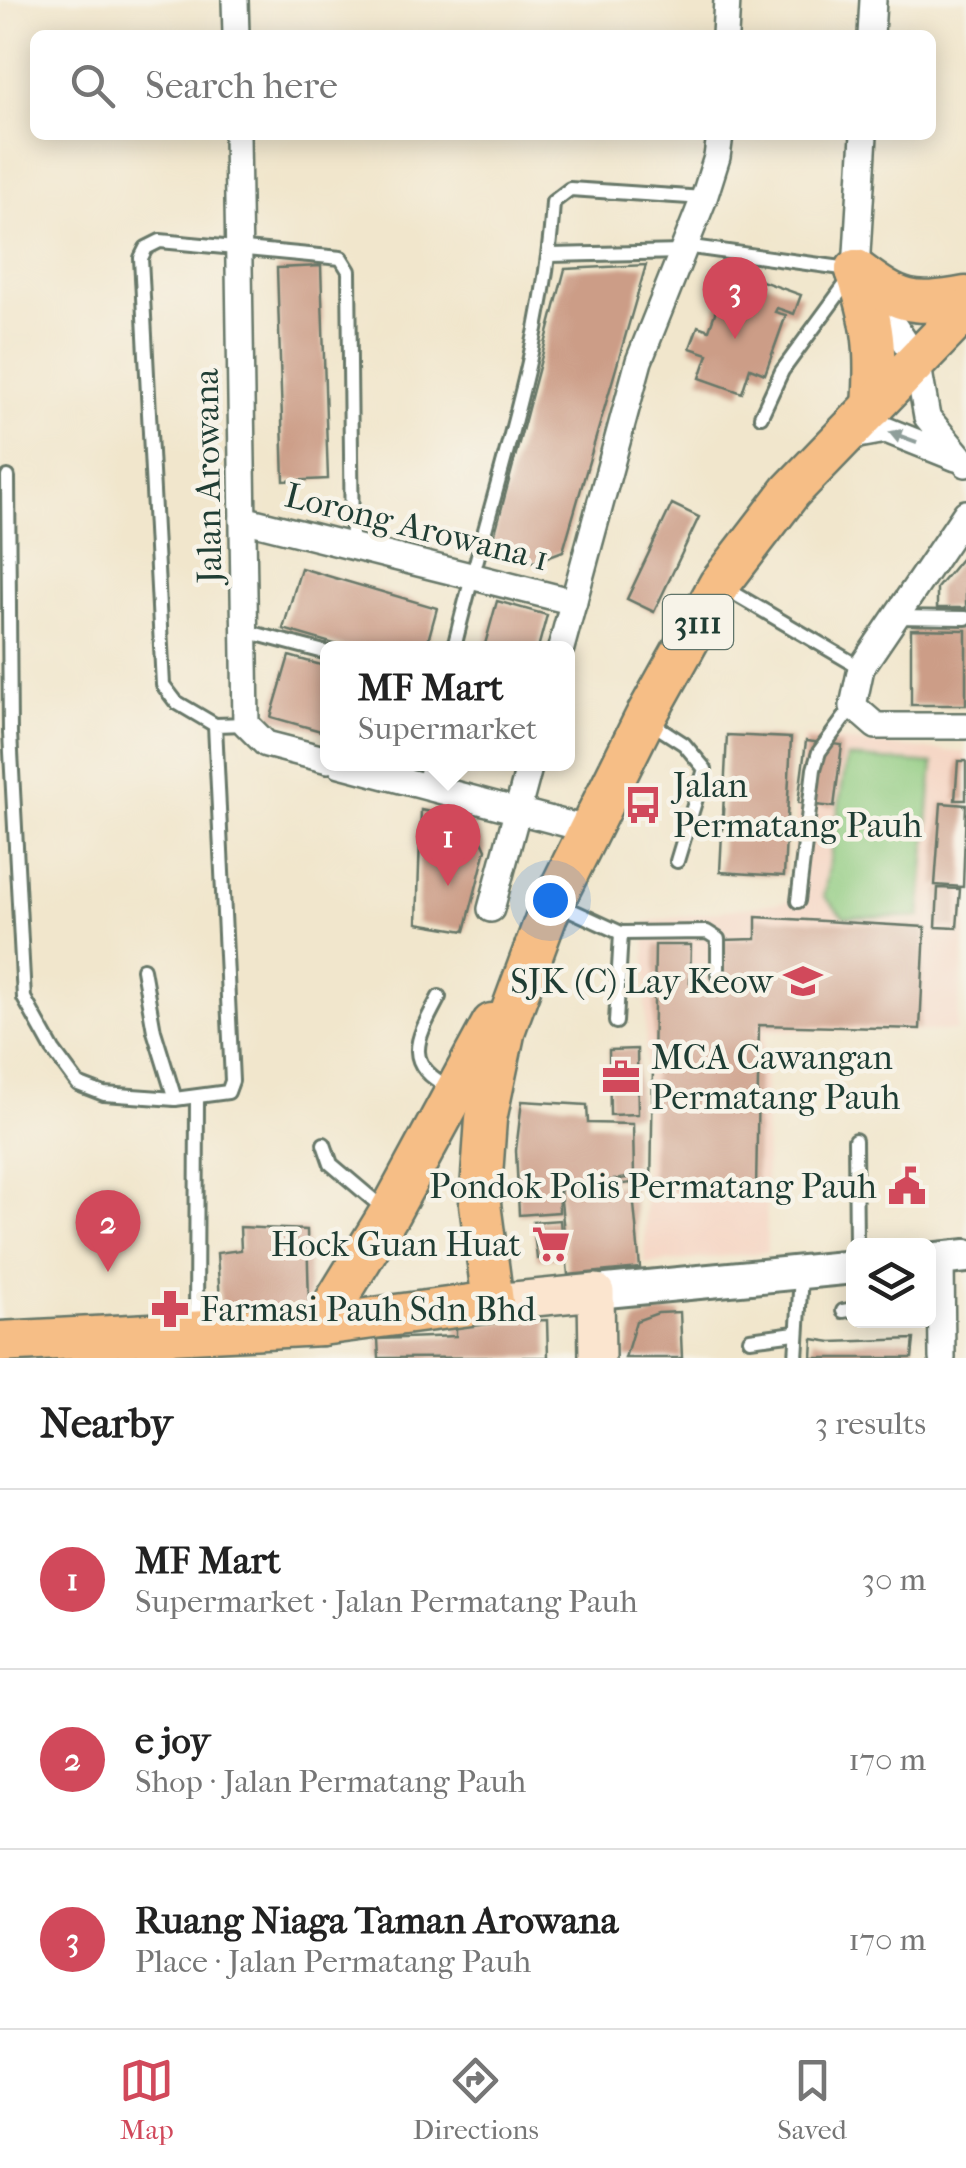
<!DOCTYPE html>
<html lang="en">
<head>
<meta charset="utf-8">
<style>
	:root { --surface:#fff; --page:#f6f6f6; --text:#222; --muted:#767676; --line:#e0e0e0; --accent:#d1495b }
	body { margin:0; font-family:"IM FELL French Canon",serif; background:var(--page); color:var(--text) }
	.controls { position:absolute; right:30px; bottom:30px; display:grid; overflow:hidden; border-radius:15px; box-shadow:0 5px 25px #0003 }
	.controls button { width:90px; height:90px; display:grid; place-items:center; padding:0; border:0; border-bottom:2px solid var(--line); background:var(--surface); color:var(--text); font:50px sans-serif }
	.you { position:absolute; left:550px; top:900px; width:35px; height:35px; margin:-25px; border:8px solid #fff; border-radius:50%; background:#1a73e8; box-shadow:0 0 0 15px #1a73e833 }
	.badge { display:grid; place-items:center; width:65px; height:65px; border-radius:50%; background:var(--accent); color:#fff; font-size:32px; font-weight:700 }
	.pin { position:absolute; translate:-50% -82px; filter:drop-shadow(0 2px 5px #0008) }
	.pin::after { content:''; position:absolute; top:52px; width:35px; height:30px; background:inherit; clip-path:polygon(0 0,100% 0,50% 100%) }
	.popup { position:absolute; left:320px; top:641px; width:255px; height:130px; box-sizing:border-box; display:grid; place-content:center; border-radius:15px; background:var(--surface); filter:drop-shadow(0 2px 8px #0005); font-size:32px; white-space:nowrap; color:var(--muted) }
	.popup b { font-size:38px; color:var(--text) }
	.popup::after { content:''; position:absolute; left:50%; top:100%; margin-left:-20px; border:20px solid transparent; border-top-color:var(--surface) }
	.list { margin:0; padding:0; list-style:none }
	h2 { display:flex; justify-content:space-between; align-items:center; height:130px; margin:0; padding:0 40px; font-size:42px }
	h2 small { font-size:32px; font-weight:400; color:var(--muted) }
	.list li { display:grid; grid-template-columns:65px 1fr auto; gap:30px; align-items:center; box-sizing:border-box; height:180px; padding:0 40px; border-top:2px solid var(--line) }
	.list b { display:block; font-size:38px; white-space:nowrap }
	.list p { margin:0; font-size:32px; white-space:nowrap; color:var(--muted) }
	.list em { font-size:32px; font-style:normal; color:var(--muted) }
	.icon { flex:none; width:55px; height:55px; fill:none; stroke:currentColor; stroke-width:2; stroke-linecap:round; stroke-linejoin:round }
	.map { position:relative; flex:none; width:966px; height:1358px; overflow:hidden }
	.search { position:absolute; background:var(--surface); box-shadow:0 5px 25px #0003; left:30px; right:30px; top:30px; height:110px; display:flex; align-items:center; gap:25px; box-sizing:border-box; padding:0 35px; border-radius:15px; color:var(--muted); font-size:38px }
	.sheet { height:670px; background:var(--surface) }
	nav { display:flex; justify-content:space-around; align-items:center; box-sizing:border-box; height:140px; border-top:2px solid var(--line); background:var(--surface); font-size:28px; color:var(--muted) }
	nav a { display:grid; justify-items:center; gap:5px }
	nav .on { color:var(--accent) }
	.map>svg:first-child { display:block }
	.built { fill:#f5d3c1 }
	.green { fill:#8fcb80; stroke:#57845a; stroke-width:2.5 }
	.building { fill:#cc9d87 }
	.lines { fill:none; stroke-linecap:round; stroke-linejoin:round }
	.service-casing { stroke:#687869; stroke-width:18 }
	.minor-casing { stroke:#687869; stroke-width:30 }
	.tertiary-casing { stroke:#687869; stroke-width:38 }
	.secondary-casing { stroke:#687869; stroke-width:40 }
	.primary-casing { stroke:#687869; stroke-width:45 }
	.service { stroke:#fff; stroke-width:12 }
	.minor { stroke:#fff; stroke-width:25 }
	.tertiary { stroke:#fff; stroke-width:32 }
	.secondary { stroke:#fbe5cf; stroke-width:35 }
	.primary { stroke:#f6be86; stroke-width:40 }
	.oneway { fill:#8f9e9a }
	.labels { text-anchor:middle; dominant-baseline:central; stroke-width:9; stroke-linejoin:round; paint-order:stroke }
	.shield { fill:#f7f3e8; stroke:#60746a; stroke-width:2.5 }
	.shield-label { font-size:32px; font-weight:bold; fill:#1f3d34 }
	.street-label { font-size:35px; fill:#1f3d34; stroke:#f7f3e8 }
	.poi-label { font-size:35px; fill:#1f3d34; stroke:#f7f3e8; text-anchor:start }
</style>
</head>
<body>
<div class="map">
<svg width="966" height="1358" viewBox="0 0 966 1358">
	<rect width="100%" height="100%" fill="#f7f3e8"/>
	<filter id="ink" filterUnits="userSpaceOnUse"><feTurbulence type="fractalNoise" baseFrequency=".01" numOctaves="2"/><feDisplacementMap in="SourceGraphic" scale="20" xChannelSelector="R" yChannelSelector="G"/><feConvolveMatrix kernelMatrix="1 2 1 2 8 2 1 2 1" color-interpolation-filters="sRGB"/></filter>
	<filter id="wash" filterUnits="userSpaceOnUse"><feTurbulence type="fractalNoise" baseFrequency=".0048" numOctaves="4" result="noise"/><feDisplacementMap in="SourceGraphic" scale="40" xChannelSelector="R" yChannelSelector="G"/><feGaussianBlur stdDeviation="2.25" result="paint"/><feColorMatrix in="noise" values="0 0 0 0 0 0 0 0 0 0 0 0 0 0 0 0 0 1.4 0 .05"/><feComposite in="paint" operator="in"/></filter>
	<g filter="url(#wash)">
		<rect width="100%" height="100%" fill="#f1e6cc"/>
		<path class="built" d="M803,737L966,753V932L956,1031L764,1030L767,1252L645,1264L646,922L789,901Z"/>
		<path class="green" d="M847,757L933,764L920,917H844L824,896Z"/>
		<g id="blocks">
			<g class="building">
				<path d="M646,265L563,551L534,562L490,552L565,269Z"/>
				<path d="M321,266L328,479L284,481L277,268Z"/>
				<path d="M740,273L801,295L794,314L777,308L775,312L786,315L765,374L750,368L742,393L700,378L708,354L690,348L698,326L709,330L722,293L732,297Z"/>
				<path d="M672,504L699,517L654,612L627,599Z"/>
				<path d="M966,553V608H937V588Z"/>
				<path d="M301,568L437,608L426,648H348L283,629Z"/>
				<path d="M497,601L547,615L538,648H484Z"/>
				<path d="M911,629L966,630V705H911Z"/>
				<path d="M289,656L328,667V733L271,717Z"/>
				<path d="M727,735L791,738L784,876L720,872Z"/>
				<path d="M806,741L842,745L834,807L798,803Z"/>
				<path d="M958,761H966V800H955Z"/>
				<path d="M941,803L966,805L963,887L935,885Z"/>
				<path d="M421,810L473,821L486,849L465,931L417,923Z"/>
				<path d="M938,888L960,889L957,928L936,927Z"/>
				<path d="M756,917L925,927L920,1029L759,1025L756,1190L651,1189L655,945H691L690,983L724,984L722,940L756,939Z"/>
				<path d="M637,1049L638,1114L610,1115L609,1050Z"/>
				<path d="M522,1101L587,1105L588,1123L633,1124L634,1177L560,1188L558,1180L559,1212L519,1215L516,1150Z"/>
				<path d="M632,1183L640,1268L568,1275L560,1190Z"/>
				<path d="M560,1220L563,1257L537,1259L533,1222Z"/>
				<path d="M240,1227L307,1230L309,1303L291,1312L221,1317L217,1253L241,1250Z"/>
				<path d="M680,1312L682,1358H625L636,1321L658,1313Z"/>
				<path d="M547,1320L548,1357L379,1358L378,1339L456,1336V1324Z"/>
				<path d="M813,1339L832,1342L914,1339L912,1358H812Z"/>
			</g>
		</g>
	</g>
	<g filter="url(#ink)">
		<use href="#blocks" fill-opacity="0" stroke="#687869" stroke-width="2.5"/>
		<g class="lines">
			<g class="service-casing">
				<g id="service">
					<path d="M685,246L856,270L782,371L761,416"/>
					<path d="M550,255L682,252"/>
					<path d="M8,477L10,733L24,998L53,1050L78,1084L104,1094L175,1099L228,1092L232,1081L215,725L246,724"/>
					<path d="M725,588L861,668"/>
					<path d="M894,617L966,618"/>
					<path d="M245,631L328,653"/>
					<path d="M454,648C488,504 545,350 553,202L570,189L704,198"/>
					<path d="M647,720L684,744L705,769L677,861"/>
					<path d="M215,725L176,702L163,685L141,258L146,248L160,241L341,258L349,271L352,546"/>
					<path d="M423,786L428,764"/>
					<path d="M798,901L814,769L819,752L853,706"/>
					<path d="M560,905L621,933L707,932L718,939V976"/>
					<path d="M143,969L154,1031L175,1099"/>
					<path d="M439,997C418,1037 400,1064 451,1088"/>
					<path d="M616,1022L621,933"/>
					<path d="M855,1140L856,1246"/>
					<path d="M324,1144L331,1164L384,1209"/>
					<path d="M843,1311L854,1309"/>
					<path d="M196,1324L197,1097"/>
					<path d="M750,1339L795,1333"/>
					<path d="M796,1358L801,1275"/>
				</g>
			</g>
			<g class="minor-casing">
				<g id="minor">
					<path d="M235,0L236,35"/>
					<path d="M725,35L727,0"/>
					<path d="M871,35L873,0"/>
					<path d="M237,135L246,724L266,744L328,760"/>
					<path d="M864,135L856,270L917,360L927,417L966,464"/>
					<path d="M842,438L886,430L956,458"/>
					<path d="M966,513L861,668L853,706L876,726H966"/>
					<path d="M243,519L574,602"/>
					<path d="M561,648L639,361L704,198L717,157L720,135"/>
					<path d="M340,764L590,830"/>
					<path d="M491,909L530,764"/>
					<path d="M941,1259L942,1358"/>
				</g>
			</g>
			<g class="tertiary-casing">
				<g id="tertiary">
					<path d="M928,1260L966,1256"/>
					<path d="M596,1292L854,1267"/>
				</g>
			</g>
			<g class="secondary-casing">
				<path id="secondary" d="M493,1302L596,1292L597,1358"/>
			</g>
			<g class="primary-casing">
				<g id="primary">
					<path d="M856,270C874,323 877,350 873,407"/>
					<path d="M856,270C900,303 911,307 966,297"/>
					<path d="M321,1325L389,1214L492,1024"/>
					<path d="M0,1342L321,1325L493,1302L480,1204L486,1119L505,1029L547,915L645,718L719,585L791,491L966,310"/>
				</g>
			</g>
			<use href="#service" class="service"/>
			<use href="#minor" class="minor"/>
			<use href="#tertiary" class="tertiary"/>
			<use href="#secondary" class="secondary"/>
			<use href="#primary" class="primary"/>
		</g>
		<defs><path id="oneway-solid" d="M-6-.8H1V-3.2L6.5 0L1 3.2V.8H-6Z" transform="scale(2.5)"/></defs>
		<use class="oneway" href="#oneway-solid" transform="translate(903 437) rotate(-160)"/>
	</g>
	<defs>
		<g id="bus-bare" transform="scale(3)"><path d="M-5-6H5V4H4V6H2V4H-2V6H-4V4H-5ZM-3.5-4V0h7V-4ZM-3.5 1.2v1.5H-2V1.2ZM2 1.2v1.5H3.5V1.2Z" fill="#d1495b" stroke="#f7f3e8" stroke-width="2.5" paint-order="stroke"/></g>
		<g id="school-bare" transform="scale(3)"><path d="M0-5L7-2L0 1L-7-2ZM-4 1L0 2.5L4 1V4Q0 6-4 4Z" fill="#d1495b" stroke="#f7f3e8" stroke-width="2.5" paint-order="stroke"/></g>
		<g id="office-bare" transform="scale(3)"><path d="M-6-3h4V-5.5h4V-3h4V5H-6ZM-1-4.5V-3h2v-1.5ZM-6 0V1H6V0Z" fill="#d1495b" stroke="#f7f3e8" stroke-width="2.5" paint-order="stroke"/></g>
		<g id="civic-bare" transform="scale(3)"><path d="M-.6-6.5H3V-4.5H.6V-3L4-1V1h2V6H-6V1h2V-1L-.6-3ZM-1.2 2.5V6h2.4V2.5Z" fill="#d1495b" stroke="#f7f3e8" stroke-width="2.5" paint-order="stroke"/></g>
		<g id="supermarket-bare" transform="scale(3)"><path d="M-6-5.5h2.5l.6 2H6L4.5 2H-2.5L-4.4-4H-6ZM-1.5 3.2a1.3 1.3 0 1 0 .1 0ZM3 3.2a1.3 1.3 0 1 0 .1 0Z" fill="#d1495b" stroke="#f7f3e8" stroke-width="2.5" paint-order="stroke"/></g>
		<g id="pharmacy-bare" transform="scale(3)"><path d="M-2-6h4v4h4v4h-4v4h-4v-4h-4v-4h4Z" fill="#d1495b" stroke="#f7f3e8" stroke-width="2.5" paint-order="stroke"/></g>
	</defs>
	<g fill-rule="evenodd">
		<use href="#bus-bare" x="643" y="805"/>
		<use href="#school-bare" x="803" y="981"/>
		<use href="#office-bare" x="621" y="1077"/>
		<use href="#civic-bare" x="907" y="1186"/>
		<use href="#supermarket-bare" x="551" y="1244"/>
		<use href="#pharmacy-bare" x="170" y="1309"/>
	</g>
	<g class="labels">
		<rect class="shield" x="663" y="595" width="70" height="54" rx="8"/>
		<g class="shield-label">
			<text x="698" y="622">3111</text>
		</g>
		<g class="street-label">
			<text transform="translate(208 476) rotate(-91)">Jalan Arowana</text>
			<text transform="translate(417 527) rotate(14)">Lorong Arowana 1</text>
		</g>
		<g class="poi-label">
			<text x="673" y="785">Jalan<tspan x="673" dy="40">Permatang Pauh</tspan></text>
			<text x="773" y="981" text-anchor="end">SJK (C) Lay Keow</text>
			<text x="651" y="1057">MCA Cawangan<tspan x="651" dy="40">Permatang Pauh</tspan></text>
			<text x="877" y="1186" text-anchor="end">Pondok Polis Permatang Pauh</text>
			<text x="521" y="1244" text-anchor="end">Hock Guan Huat</text>
			<text x="200" y="1309">Farmasi Pauh Sdn Bhd</text>
		</g>
	</g>
</svg>
<div class="controls">
<button><svg class="icon" aria-label="layers" viewBox="0 0 24 24"><path d="M12 4l9 5-9 5-9-5zM3 14l9 5 9-5"/></svg></button>
</div>
<div class="you"></div>
<div class="pin badge" style="left:448px;top:886px">1</div>
<div class="popup"><b>MF Mart</b>Supermarket</div>
<div class="pin badge" style="left:108px;top:1272px">2</div>
<div class="pin badge" style="left:735px;top:339px">3</div>
<div class="search"><svg class="icon" aria-label="search" viewBox="0 0 24 24"><circle cx="10" cy="10" r="6"/><path d="M15 15l6 6"/></svg>Search here</div>
</div>
<section class="sheet">
<h2>Nearby<small>3 results</small></h2>
<ul class="list">
<li><span class="badge">1</span><div><b>MF Mart</b><p>Supermarket · Jalan Permatang Pauh</p></div><em>30 m</em></li>
<li><span class="badge">2</span><div><b>e joy</b><p>Shop · Jalan Permatang Pauh</p></div><em>170 m</em></li>
<li><span class="badge">3</span><div><b>Ruang Niaga Taman Arowana</b><p>Place · Jalan Permatang Pauh</p></div><em>170 m</em></li>
</ul>
</section>
<nav>
<a class="on"><svg class="icon" aria-label="map" viewBox="0 0 24 24"><path d="M3 6l6-2 6 2 6-2v14l-6 2-6-2-6 2zM9 4v14M15 6v14"/></svg>Map</a>
<a><svg class="icon" aria-label="directions" viewBox="0 0 24 24"><path d="M12 3l9 9-9 9-9-9zM9 14v-3h6M13 9l2 2-2 2"/></svg>Directions</a>
<a><svg class="icon" aria-label="saved" viewBox="0 0 24 24"><path d="M7 4h10v16l-5-4-5 4z"/></svg>Saved</a>
</nav>
</body>
</html>
